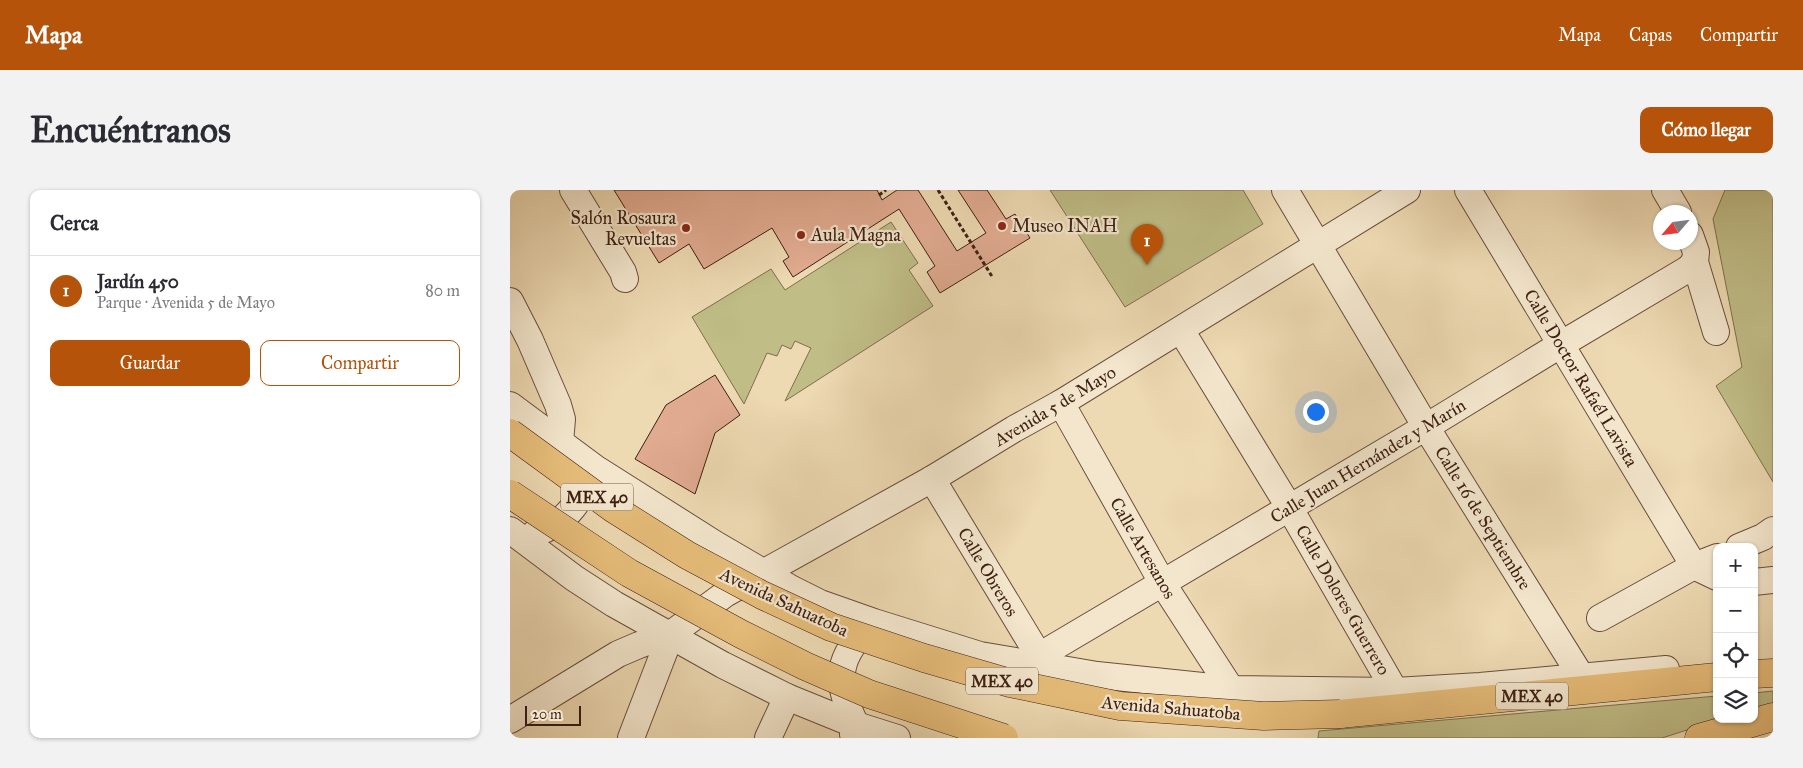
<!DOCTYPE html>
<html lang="es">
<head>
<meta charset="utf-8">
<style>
	:root { --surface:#fff; --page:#f2f2f3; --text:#2b2b33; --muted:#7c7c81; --line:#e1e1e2; --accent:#b45309 }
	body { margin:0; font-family:"IM FELL Great Primer",serif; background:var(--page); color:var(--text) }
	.controls { position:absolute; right:15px; bottom:15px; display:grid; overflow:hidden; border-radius:10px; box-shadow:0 1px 4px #0004 }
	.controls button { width:45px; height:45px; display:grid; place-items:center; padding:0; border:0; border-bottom:1px solid var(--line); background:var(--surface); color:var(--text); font:25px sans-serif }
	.compass { position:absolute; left:1143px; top:15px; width:45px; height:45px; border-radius:50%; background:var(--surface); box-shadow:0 1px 4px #0004; rotate:242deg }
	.scale { position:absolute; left:15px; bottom:12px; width:56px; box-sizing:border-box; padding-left:5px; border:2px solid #3e2014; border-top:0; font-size:14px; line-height:18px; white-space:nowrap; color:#3e2014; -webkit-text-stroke:4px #f3e6cd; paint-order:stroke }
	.you { position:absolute; left:805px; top:221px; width:18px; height:18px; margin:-12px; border:4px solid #fff; border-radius:50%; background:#1a73e8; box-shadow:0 0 0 8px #1a73e833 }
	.badge { display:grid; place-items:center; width:32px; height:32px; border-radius:50%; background:var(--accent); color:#fff; font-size:16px; font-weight:700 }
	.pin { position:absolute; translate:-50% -41px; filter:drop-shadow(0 1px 2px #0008) }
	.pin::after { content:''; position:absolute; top:26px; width:18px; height:15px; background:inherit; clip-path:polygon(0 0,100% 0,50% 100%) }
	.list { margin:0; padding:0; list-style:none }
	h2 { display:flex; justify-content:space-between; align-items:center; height:65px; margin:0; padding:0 20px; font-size:21px }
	h2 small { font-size:16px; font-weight:400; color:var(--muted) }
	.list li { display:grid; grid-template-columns:32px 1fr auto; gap:15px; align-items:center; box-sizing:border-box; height:70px; padding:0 20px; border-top:1px solid var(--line) }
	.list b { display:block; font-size:19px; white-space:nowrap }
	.list p { margin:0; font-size:16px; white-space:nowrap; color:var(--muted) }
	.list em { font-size:16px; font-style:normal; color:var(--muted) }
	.actions { display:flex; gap:10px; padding:15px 20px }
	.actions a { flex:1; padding:11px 0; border:1px solid var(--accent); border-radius:10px; text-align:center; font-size:18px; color:var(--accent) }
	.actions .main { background:var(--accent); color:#fff }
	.icon { flex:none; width:28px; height:28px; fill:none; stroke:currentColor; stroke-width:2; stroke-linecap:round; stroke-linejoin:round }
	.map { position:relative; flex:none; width:1263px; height:548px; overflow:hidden; border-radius:10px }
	header { display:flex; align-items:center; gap:30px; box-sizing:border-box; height:70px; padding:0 25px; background:var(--accent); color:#fff }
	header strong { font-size:24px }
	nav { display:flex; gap:28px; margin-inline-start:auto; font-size:18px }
	.intro { display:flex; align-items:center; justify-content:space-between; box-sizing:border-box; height:120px; padding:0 30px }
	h1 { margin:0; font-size:35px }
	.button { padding:12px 22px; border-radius:10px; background:var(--accent); color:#fff; font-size:18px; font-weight:700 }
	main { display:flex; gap:30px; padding:0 30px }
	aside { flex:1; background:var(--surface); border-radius:10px; box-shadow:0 1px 4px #0004 }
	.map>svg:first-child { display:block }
	.green { fill:#c0bd87; stroke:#7f6e4e }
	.building { fill:#e1ab91; stroke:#3e2014 }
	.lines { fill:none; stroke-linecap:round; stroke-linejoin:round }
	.minor-casing { stroke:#6a4e3c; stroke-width:28 }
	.major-casing { stroke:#3e2014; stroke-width:29 }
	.path { stroke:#3e2014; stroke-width:3; stroke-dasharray:4 2.5; stroke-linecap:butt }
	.minor { stroke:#f3e6cd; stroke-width:26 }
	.major { stroke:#e6bc79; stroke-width:28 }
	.major-bridge-casing { stroke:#3e2014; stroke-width:29; stroke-linecap:butt }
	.major-bridge { stroke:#e6bc79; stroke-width:28 }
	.poi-dot { fill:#8f2418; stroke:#f3e6cd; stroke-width:2 }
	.labels { text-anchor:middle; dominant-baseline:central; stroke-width:4.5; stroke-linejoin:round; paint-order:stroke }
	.shield { fill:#f3e6cd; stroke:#745b4c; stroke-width:1 }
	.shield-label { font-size:16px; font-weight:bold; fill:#3e2014 }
	.poi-label { font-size:18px; fill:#3e2014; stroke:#f3e6cd; text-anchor:start }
	.street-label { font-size:18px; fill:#3e2014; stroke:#f3e6cd }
</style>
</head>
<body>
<header>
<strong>Mapa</strong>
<nav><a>Mapa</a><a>Capas</a><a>Compartir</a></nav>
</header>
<div class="intro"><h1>Encuéntranos</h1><a class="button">Cómo llegar</a></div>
<main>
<aside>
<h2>Cerca<small></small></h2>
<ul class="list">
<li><span class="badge">1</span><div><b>Jardín 450</b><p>Parque · Avenida 5 de Mayo</p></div><em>80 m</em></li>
</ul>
<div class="actions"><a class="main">Guardar</a><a>Compartir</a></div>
</aside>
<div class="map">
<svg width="1263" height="548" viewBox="0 0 1263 548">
	<rect width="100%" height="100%" fill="#edd9b2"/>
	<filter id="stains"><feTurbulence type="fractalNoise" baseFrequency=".004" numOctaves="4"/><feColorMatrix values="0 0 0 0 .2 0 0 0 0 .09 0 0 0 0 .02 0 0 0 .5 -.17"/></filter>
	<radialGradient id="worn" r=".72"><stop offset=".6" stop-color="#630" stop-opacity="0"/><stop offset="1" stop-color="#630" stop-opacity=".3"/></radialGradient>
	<g class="green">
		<path d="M540,0H733L753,34L615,117Z"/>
		<path d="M1215,0H1263V292L1206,196L1232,177L1203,29Z"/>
		<path d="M381,32L408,73L399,80L423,116L275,211L301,158L285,151L281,159L272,155L267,166L257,163L234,214L182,127L261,79L275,100Z"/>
		<path d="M1263,501V513L1244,519V503Z"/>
		<path d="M1207,506V529H1211L1152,548H808L809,541Z"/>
	</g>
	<g class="building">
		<path d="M104,0H367L372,10L387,0H408L447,61L476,43L448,0H477L496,29L505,24L520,48L430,103L417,82L425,76L389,19L283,87L273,71L279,67L262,38L194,79L179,54L149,73Z"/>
		<path d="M205,185L230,225L205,243L185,304L125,269L156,215Z"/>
	</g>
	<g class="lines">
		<g class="minor-casing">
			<g id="minor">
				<path d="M63,0L113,82L115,89"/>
				<path d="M775,0L916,237L1079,499"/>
				<path d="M958,0L1184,376L1207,387"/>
				<path d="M1155,0L1168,22"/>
				<path d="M1180,45L1186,62L1185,72L1206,142"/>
				<path d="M0,111L20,150L48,215L52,229L50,252"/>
				<path d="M671,140L779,317L885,501"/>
				<path d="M551,213L653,394L721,499"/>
				<path d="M0,215L85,278L205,354L282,399L310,413L364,432L470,465L587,485L721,499L885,501L970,496L1156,479"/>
				<path d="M422,289L535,476"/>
				<path d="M0,340L64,388L104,414L213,475L277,507L346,535L387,548"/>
				<path d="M25,343C58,334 72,307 85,279"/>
				<path d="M1229,357L1253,347L1263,340"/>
				<path d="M1244,392L1263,390"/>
				<path d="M1090,428L1184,376L1207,367"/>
				<path d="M529,466L916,237L1050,155L1178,79L1185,72"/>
				<path d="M0,530L108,464L129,455L161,444L215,404L422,289L504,239L551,213L897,0"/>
				<path d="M343,544L346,535C324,491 326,466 363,433"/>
				<path d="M121,548L161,444"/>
				<path d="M258,548L277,507"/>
			</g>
		</g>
		<g class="major-casing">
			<g id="major">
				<path d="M1244,484L1263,483"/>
				<path d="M830,524L1207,487"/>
				<path d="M1189,548L1263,527"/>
			</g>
		</g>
		<g class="path">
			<path d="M428,0L483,88"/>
			<path d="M369,5L376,0"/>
		</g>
		<use href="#minor" class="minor"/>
		<use href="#major" class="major"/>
		<g class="major-bridge-casing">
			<g id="major-bridge">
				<path d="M0,243L104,319L177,365L252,405L321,437L414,468L500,493L610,516L754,526L830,524"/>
				<path d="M0,304L119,383L231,444L295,476L359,504L494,548"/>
			</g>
		</g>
		<use href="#major-bridge" class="major-bridge"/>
	</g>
	<g class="poi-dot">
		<circle cx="492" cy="36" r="5"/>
		<circle cx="176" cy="38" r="5"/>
		<circle cx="291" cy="45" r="5"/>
	</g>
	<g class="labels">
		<g class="shield">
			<rect x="51" y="293.5" width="72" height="27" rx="4"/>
			<rect x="456" y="477.5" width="72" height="27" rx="4"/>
			<rect x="986" y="492.5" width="72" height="27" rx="4"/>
		</g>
		<g class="shield-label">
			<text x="87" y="307">MEX 40</text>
			<text x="492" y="491">MEX 40</text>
			<text x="1022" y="506">MEX 40</text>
		</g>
		<g class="poi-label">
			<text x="166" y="28" text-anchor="end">Salón Rosaura<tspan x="166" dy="21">Revueltas</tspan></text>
			<text x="502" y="36">Museo INAH</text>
			<text x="301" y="45">Aula Magna</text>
		</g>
		<g class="street-label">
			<text transform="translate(1071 188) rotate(59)">Calle Doctor Rafaél Lavista</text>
			<text transform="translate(545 216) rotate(-31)">Avenida 5 de Mayo</text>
			<text transform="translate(858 271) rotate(-31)">Calle Juan Hernández y Marín</text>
			<text transform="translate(973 328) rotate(58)">Calle 16 de Septiembre</text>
			<text transform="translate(633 358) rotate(60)">Calle Artesanos</text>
			<text transform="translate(478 382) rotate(59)">Calle Obreros</text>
			<text transform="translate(833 410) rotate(60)">Calle Dolores Guerrero</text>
			<text transform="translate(274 412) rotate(25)">Avenida Sahuatoba</text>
			<text transform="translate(661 518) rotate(5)">Avenida Sahuatoba</text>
		</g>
	</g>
	<rect width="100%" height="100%" filter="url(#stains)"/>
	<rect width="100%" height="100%" fill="url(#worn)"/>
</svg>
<div class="controls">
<button>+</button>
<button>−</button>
<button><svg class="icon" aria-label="locate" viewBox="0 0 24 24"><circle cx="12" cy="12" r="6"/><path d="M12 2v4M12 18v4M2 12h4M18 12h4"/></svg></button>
<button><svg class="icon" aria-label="layers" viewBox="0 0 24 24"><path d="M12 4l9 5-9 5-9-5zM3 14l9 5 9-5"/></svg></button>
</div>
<svg class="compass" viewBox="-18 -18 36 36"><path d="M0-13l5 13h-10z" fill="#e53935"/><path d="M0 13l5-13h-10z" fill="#7c7c81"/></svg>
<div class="scale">20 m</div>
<div class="you"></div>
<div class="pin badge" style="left:637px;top:75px">1</div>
</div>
</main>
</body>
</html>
